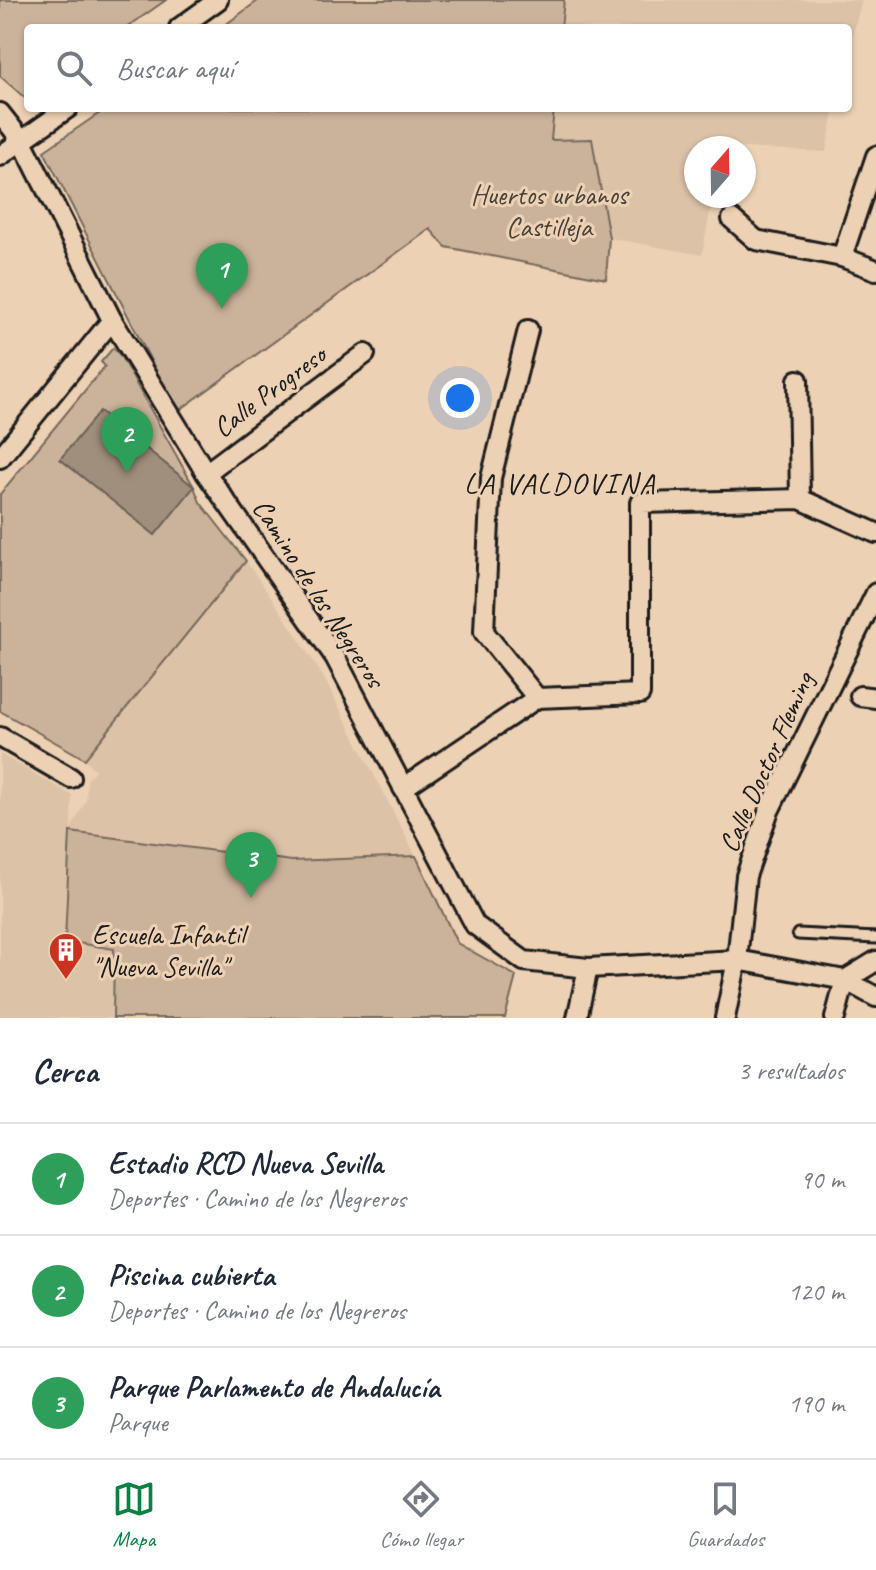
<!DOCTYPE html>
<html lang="es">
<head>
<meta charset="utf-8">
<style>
	:root { --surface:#fff; --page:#f6f6f7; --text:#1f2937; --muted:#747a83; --line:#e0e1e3; --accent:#0b8043 }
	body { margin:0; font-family:Caveat,sans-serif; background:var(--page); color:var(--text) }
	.compass { position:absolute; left:684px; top:136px; width:72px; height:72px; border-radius:50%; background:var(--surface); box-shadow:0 2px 6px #0004; rotate:20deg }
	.you { position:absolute; left:460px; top:398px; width:28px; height:28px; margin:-20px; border:6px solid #fff; border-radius:50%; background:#1a73e8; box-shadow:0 0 0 12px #1a73e833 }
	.badge { display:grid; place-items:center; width:52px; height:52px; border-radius:50%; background:var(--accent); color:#fff; font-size:26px; font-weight:700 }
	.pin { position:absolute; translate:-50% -66px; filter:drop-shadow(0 2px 4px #0008) }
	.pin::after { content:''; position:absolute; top:42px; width:28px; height:24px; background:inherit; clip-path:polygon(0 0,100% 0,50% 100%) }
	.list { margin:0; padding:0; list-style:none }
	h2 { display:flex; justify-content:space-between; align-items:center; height:104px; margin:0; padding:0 32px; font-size:34px }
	h2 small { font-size:26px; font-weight:400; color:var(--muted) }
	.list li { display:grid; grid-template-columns:52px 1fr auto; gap:24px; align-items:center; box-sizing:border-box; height:112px; padding:0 32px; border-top:2px solid var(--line) }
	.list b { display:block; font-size:30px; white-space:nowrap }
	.list p { margin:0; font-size:26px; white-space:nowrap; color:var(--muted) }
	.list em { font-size:26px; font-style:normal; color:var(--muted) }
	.icon { flex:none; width:44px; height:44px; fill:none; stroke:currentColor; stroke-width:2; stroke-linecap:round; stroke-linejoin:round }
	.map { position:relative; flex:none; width:876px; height:1018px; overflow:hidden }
	.search { position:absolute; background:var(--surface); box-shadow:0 2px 6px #0004; left:24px; right:24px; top:24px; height:88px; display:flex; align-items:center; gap:20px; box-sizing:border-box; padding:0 28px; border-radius:8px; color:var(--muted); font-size:30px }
	.sheet { height:440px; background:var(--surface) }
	nav { display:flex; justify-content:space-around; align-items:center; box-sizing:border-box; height:112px; border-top:2px solid var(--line); background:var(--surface); font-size:22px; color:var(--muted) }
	nav a { display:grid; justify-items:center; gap:4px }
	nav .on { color:var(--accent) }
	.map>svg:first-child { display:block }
	.built { fill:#dcc3a8 }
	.green { fill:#cbb39b; stroke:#74685c; stroke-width:2 }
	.water { fill:#a08f7c; stroke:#6b6156; stroke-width:2 }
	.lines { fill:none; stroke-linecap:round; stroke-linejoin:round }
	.lane-casing { stroke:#1c1c1c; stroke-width:15 }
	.street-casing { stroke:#1c1c1c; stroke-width:24 }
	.lane { stroke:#edd1b4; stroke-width:9 }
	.street { stroke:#edd1b4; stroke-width:18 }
	.labels { text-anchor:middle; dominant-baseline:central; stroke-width:6; stroke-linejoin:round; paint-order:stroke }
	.park-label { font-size:28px; fill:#48423c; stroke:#edd1b4 }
	.street-label { font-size:28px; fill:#1c1c1c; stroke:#edd1b4 }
	.poi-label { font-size:28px; fill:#1c1c1c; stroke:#edd1b4; text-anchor:start }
	.neighbourhood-label { font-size:30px; letter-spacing:2px; fill:#1c1c1c; stroke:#edd1b4 }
</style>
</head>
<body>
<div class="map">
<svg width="876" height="1018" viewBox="0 0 876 1018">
	<rect width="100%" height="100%" fill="#edd1b4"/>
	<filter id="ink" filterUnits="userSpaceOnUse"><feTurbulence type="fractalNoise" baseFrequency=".0125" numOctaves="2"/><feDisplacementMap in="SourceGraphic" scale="16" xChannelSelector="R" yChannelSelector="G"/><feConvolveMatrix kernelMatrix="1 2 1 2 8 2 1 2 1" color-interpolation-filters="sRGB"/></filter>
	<g filter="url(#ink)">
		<g class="built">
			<path d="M564,0H862L848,50V28H561Z"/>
			<path d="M554,108H835L826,152L744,148H696V196H713L702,255L609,238L592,139L551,140Z"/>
			<path d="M246,561L274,601L323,676L416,856L292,861L71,832L114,949L113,1018H0V754L72,795L71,829L86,800L87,780L95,770L85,759Z"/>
		</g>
		<g class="green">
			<path d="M0,0H166L126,28H28V97L26,99L0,76Z"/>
			<path d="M259,0H564L561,28H221Z"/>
			<path d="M107,108H554L551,140L592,139L609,238L606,279L446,247L430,229L177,412L44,151Z"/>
			<path d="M113,348L120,355L194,487L200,502L246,561L85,759L0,711V494L105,366L101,362Z"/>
			<path d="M70,832L292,861L416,856L457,943L516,976L505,1018H113L114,949L65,941Z"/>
		</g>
		<path class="water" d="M100,411L194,487L155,535L60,459Z"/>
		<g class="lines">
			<g class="lane-casing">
				<path id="lane" d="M798,934L876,938"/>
			</g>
			<g class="street-casing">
				<g id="street">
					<path d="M179,28L218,0"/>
					<path d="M0,113L22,141L112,320L206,473L335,657L475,925L524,961L588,968L737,960L725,1018"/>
					<path d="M0,156L68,108"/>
					<path d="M732,219L756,240L842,257L876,270"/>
					<path d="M842,257L876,156"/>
					<path d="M528,330L491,478L484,632L537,698"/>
					<path d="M798,380L800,499"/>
					<path d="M0,458L112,320"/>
					<path d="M206,473L365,354"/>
					<path d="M876,593L768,813L746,876L737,960L845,980L876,997"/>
					<path d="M860,696L876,698"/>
					<path d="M0,737L71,778"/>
					<path d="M403,788L537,698L640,694V503L800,499L876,533"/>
					<path d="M577,1018L588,968"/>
					<path d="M835,1018L845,980L876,961"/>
				</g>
			</g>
			<use href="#lane" class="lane"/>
			<use href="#street" class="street"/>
		</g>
	</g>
	<defs>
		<g id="building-pin" transform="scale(1.8)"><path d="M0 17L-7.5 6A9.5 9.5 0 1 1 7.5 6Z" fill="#c8321e" stroke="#edd1b4"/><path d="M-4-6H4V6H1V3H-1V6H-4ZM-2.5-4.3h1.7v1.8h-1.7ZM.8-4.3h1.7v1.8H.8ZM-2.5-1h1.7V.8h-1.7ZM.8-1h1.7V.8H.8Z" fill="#fff"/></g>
	</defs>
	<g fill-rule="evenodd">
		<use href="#building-pin" x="66" y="950"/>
	</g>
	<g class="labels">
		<g class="park-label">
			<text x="549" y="194">Huertos urbanos<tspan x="549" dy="32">Castilleja</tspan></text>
		</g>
		<g class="street-label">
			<text transform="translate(269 391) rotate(-37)">Calle Progreso</text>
			<text transform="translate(319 593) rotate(57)">Camino de los Negreros</text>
			<text transform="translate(766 762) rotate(-66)">Calle Doctor Fleming</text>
		</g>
		<g class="poi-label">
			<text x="92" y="934">Escuela Infantil<tspan x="92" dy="32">"Nueva Sevilla"</tspan></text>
		</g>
		<g class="neighbourhood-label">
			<text x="560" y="483">LA VALDOVINA</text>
		</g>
	</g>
</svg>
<svg class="compass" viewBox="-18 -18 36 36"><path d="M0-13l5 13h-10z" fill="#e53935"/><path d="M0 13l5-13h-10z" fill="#747a83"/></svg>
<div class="you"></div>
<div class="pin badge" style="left:222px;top:309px;background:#2e9e5b">1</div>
<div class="pin badge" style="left:127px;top:473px;background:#2e9e5b">2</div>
<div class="pin badge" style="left:251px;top:898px;background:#2e9e5b">3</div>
<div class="search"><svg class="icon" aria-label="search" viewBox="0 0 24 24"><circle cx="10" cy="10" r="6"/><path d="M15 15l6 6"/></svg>Buscar aquí</div>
</div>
<section class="sheet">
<h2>Cerca<small>3 resultados</small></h2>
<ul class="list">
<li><span class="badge" style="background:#2e9e5b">1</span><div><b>Estadio RCD Nueva Sevilla</b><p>Deportes · Camino de los Negreros</p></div><em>90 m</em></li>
<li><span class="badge" style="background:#2e9e5b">2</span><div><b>Piscina cubierta</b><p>Deportes · Camino de los Negreros</p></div><em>120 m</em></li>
<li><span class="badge" style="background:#2e9e5b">3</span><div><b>Parque Parlamento de Andalucía</b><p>Parque</p></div><em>190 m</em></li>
</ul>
</section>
<nav>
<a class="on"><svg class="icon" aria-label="map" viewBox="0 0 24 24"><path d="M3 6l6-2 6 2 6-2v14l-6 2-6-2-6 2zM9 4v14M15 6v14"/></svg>Mapa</a>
<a><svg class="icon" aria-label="directions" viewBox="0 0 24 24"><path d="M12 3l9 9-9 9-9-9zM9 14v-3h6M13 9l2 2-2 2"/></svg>Cómo llegar</a>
<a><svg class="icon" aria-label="saved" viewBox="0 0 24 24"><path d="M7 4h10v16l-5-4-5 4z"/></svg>Guardados</a>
</nav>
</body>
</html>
